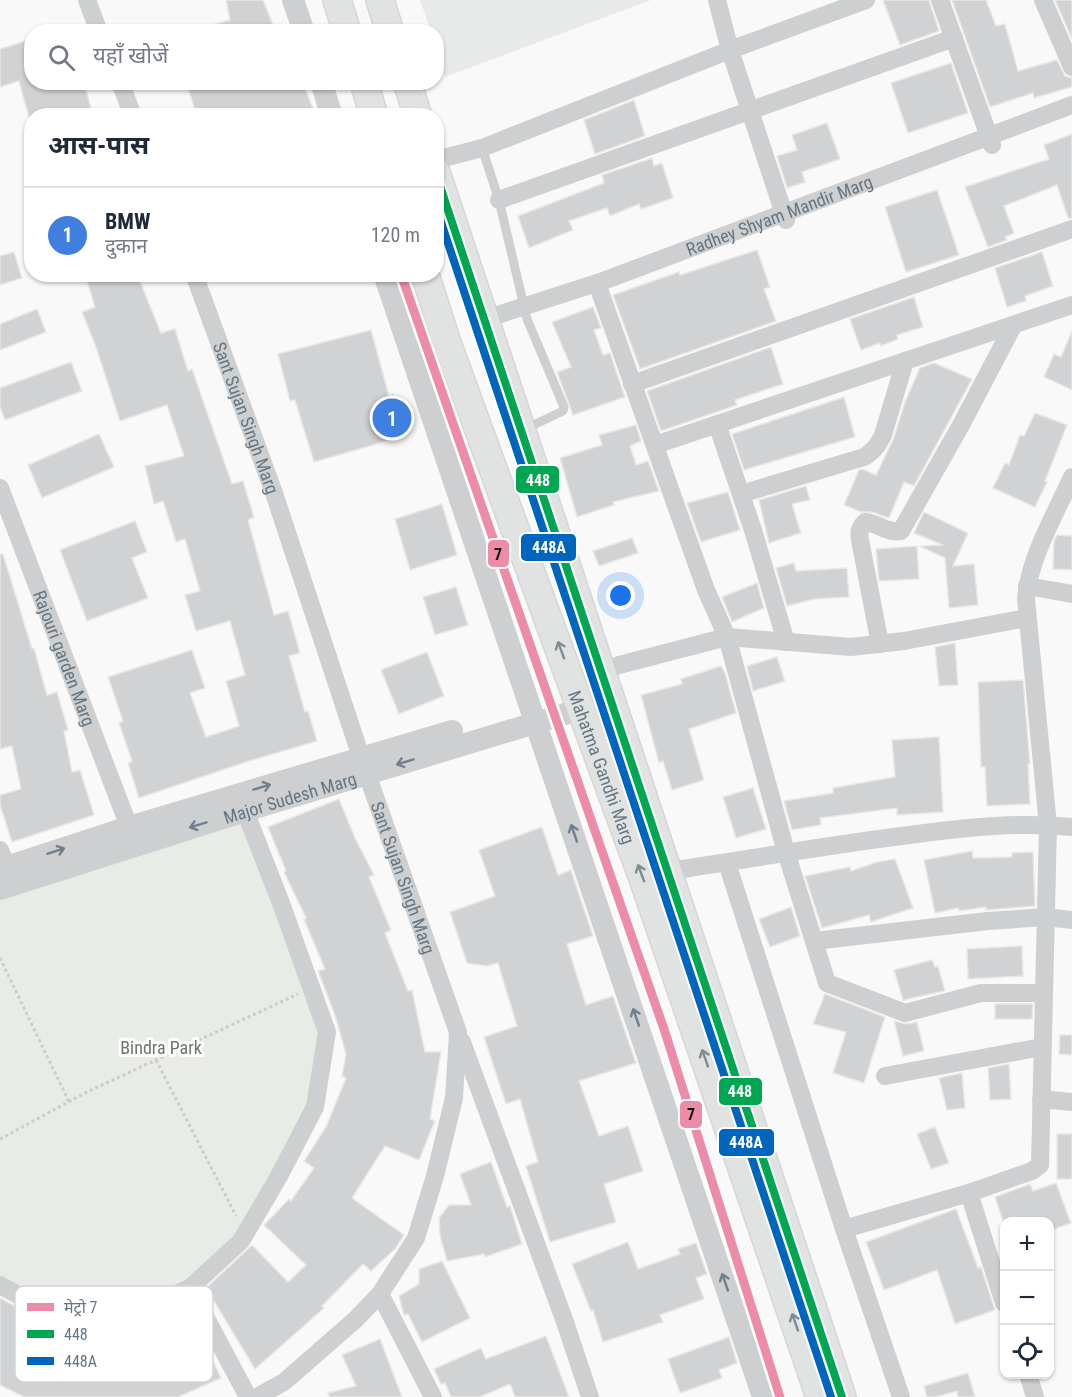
<!DOCTYPE html>
<html lang="hi">
<head>
<meta charset="utf-8">
<style>
	:root { --surface:#fff; --page:#f2f2f3; --text:#1f2937; --muted:#747a83; --line:#e0e1e3; --accent:#d93025 }
	body { margin:0; font-family:"Roboto Condensed","Noto Sans Devanagari",sans-serif; background:var(--page); color:var(--text) }
	.controls { position:absolute; right:18px; bottom:18px; display:grid; overflow:hidden; border-radius:12px; box-shadow:0 2px 4px #0004 }
	.controls button { width:54px; height:54px; display:grid; place-items:center; padding:0; border:0; border-bottom:2px solid var(--line); background:var(--surface); color:var(--text); font:30px sans-serif }
	.you { position:absolute; left:621px; top:596px; width:21px; height:21px; margin:-15px; border:4px solid #fff; border-radius:50%; background:#1a73e8; box-shadow:0 0 0 9px #1a73e833 }
	.badge { display:grid; place-items:center; width:39px; height:39px; border-radius:50%; background:var(--accent); color:#fff; font-size:20px; font-weight:700 }
	.pin { position:absolute; translate:-50% -50%; border:3px solid #fff; box-shadow:0 2px 6px #0006 }
	.list { margin:0; padding:0; list-style:none }
	h2 { display:flex; justify-content:space-between; align-items:center; height:78px; margin:0; padding:0 24px; font-size:26px }
	h2 small { font-size:20px; font-weight:400; color:var(--muted) }
	.list li { display:grid; grid-template-columns:39px 1fr auto; gap:18px; align-items:center; box-sizing:border-box; height:96px; padding:0 24px; border-top:2px solid var(--line) }
	.list b { display:block; font-size:22px; white-space:nowrap }
	.list p { margin:0; font-size:20px; white-space:nowrap; color:var(--muted) }
	.list em { font-size:20px; font-style:normal; color:var(--muted) }
	.icon { flex:none; width:33px; height:33px; fill:none; stroke:currentColor; stroke-width:2; stroke-linecap:round; stroke-linejoin:round }
	.map { position:relative; flex:none; width:1072px; height:1397px; overflow:hidden }
	.search { position:absolute; background:var(--surface); box-shadow:0 2px 4px #0004; left:24px; top:24px; width:420px; height:66px; display:flex; align-items:center; gap:15px; box-sizing:border-box; padding:0 21px; border-radius:24px; color:var(--muted); font-size:22px }
	.panel { position:absolute; background:var(--surface); box-shadow:0 2px 4px #0004; left:24px; top:108px; width:420px; height:174px; border-radius:24px }
	.map>svg:first-child { display:block }
	.built { fill:#e8e9e9 }
	.green { fill:#e8ebe6 }
	.building { fill:#d0d2d3; stroke:#e8e8e8; stroke-width:1.5 }
	.lines { fill:none; stroke-linecap:round; stroke-linejoin:round }
	.primary-casing { stroke:#d5d6d7; stroke-width:30 }
	.path { stroke:#cbcccd; stroke-width:3; stroke-dasharray:3 3; stroke-linecap:butt }
	.service { stroke:#cecfd0; stroke-width:9 }
	.minor { stroke:#cecfd0; stroke-width:18 }
	.tertiary { stroke:#cecfd0; stroke-width:22 }
	.primary { stroke:#e1e2e2; stroke-width:27 }
	.bus-1-casing { stroke:#fff; stroke-width:12 }
	.bus-2-casing { stroke:#fff; stroke-width:12 }
	.bus-1 { stroke:#00a651; stroke-width:8 }
	.bus-2 { stroke:#0065bd; stroke-width:8 }
	.metro-1-casing { stroke:#fff; stroke-width:14 }
	.metro-1 { stroke:#ed8ca8; stroke-width:9 }
	.oneway { stroke:#7e8c96 }
	.oneway2 { stroke:#707f8b }
	.labels { text-anchor:middle; dominant-baseline:central; stroke-width:6; stroke-linejoin:round; paint-order:stroke }
	.street-label { font-size:18px; fill:#657683; stroke:#fff }
	.park-label { font-size:18px; fill:#687a64; stroke:#fff }
	.key { fill:#fff; stroke:#d1d6da; stroke-width:1.5 }
	.key-label { font-size:16px; fill:#657683 }
	.line-badge { stroke:#fff; stroke-width:2 }
	.badge-label { font-size:16px; text-anchor:middle; font-weight:bold; fill:#fff }
	.pale-badge-label { font-size:16px; text-anchor:middle; font-weight:bold; fill:#111 }
</style>
</head>
<body>
<div class="map">
<svg width="1072" height="1397" viewBox="0 0 1072 1397">
	<rect width="100%" height="100%" fill="#f9f9f9"/>
	<path class="built" d="M420,0H651L445,77L437,50L436,32L431,31Z"/>
	<path class="green" d="M245,811L327,1032L315,1107L245,1233L190,1288L150,1305L63,1311L0,1285V890Z"/>
	<g class="building">
		<path d="M226,0H263L276,32H202L201,28L230,20Z"/>
		<path d="M883,0H929L939,31L900,45Z"/>
		<path d="M952,0H986L996,26L1005,24L1018,71L1057,60L1065,76L1072,78V87L1034,98L1033,93L990,107Z"/>
		<path d="M1055,0H1072V39Z"/>
		<path d="M32,39V82H84L93,116H32L29,118L19,81L0,87V49Z"/>
		<path d="M951,63L968,113L908,133L891,83Z"/>
		<path d="M186,82H236L237,88L253,82H303L314,112L304,116H197Z"/>
		<path d="M634,100L645,136L595,154L584,120Z"/>
		<path d="M827,123L840,159L802,172L805,182L787,188L777,156L797,150L792,135Z"/>
		<path d="M1072,134V218H1068L1057,185L1004,206L1014,233L1005,237L1007,240L988,247L965,187L1049,159L1044,145Z"/>
		<path d="M652,158L654,166L662,163L673,198L641,209L639,204L610,216L607,208L569,221L573,230L529,248L518,216L604,183L602,175Z"/>
		<path d="M937,190L959,255L906,272L885,207Z"/>
		<path d="M757,250L770,287L764,289L776,321L640,369L613,295L679,272L680,275Z"/>
		<path d="M14,252L22,278L0,285V256Z"/>
		<path d="M1042,252L1053,286L1025,296L1026,301L1007,307L995,268Z"/>
		<path d="M85,274H137L161,333L175,329L188,371L192,369L232,484L243,481L254,517L248,520L274,615L288,611L300,653L289,656L305,712L308,711L317,741L249,761L139,798L128,763L132,761L119,723L123,721L108,677L192,650L205,688L190,693L206,737L239,726L226,681L245,675L230,621L196,631L185,595L200,591L185,539L176,542L163,501L154,504L145,466L184,456L167,405L120,421L96,347L82,312L95,307Z"/>
		<path d="M914,297L923,327L897,335L898,339L881,346L880,343L861,350L850,319Z"/>
		<path d="M593,307L601,328L594,330L603,355L610,353L625,397L573,415L557,372L571,367L552,322Z"/>
		<path d="M37,309L46,332L0,350V324Z"/>
		<path d="M371,330L389,396L393,394L407,434L373,445L314,462L295,400L290,401L278,354Z"/>
		<path d="M1072,331V390L1044,377L1054,354L1061,357Z"/>
		<path d="M771,347L783,384L735,400L737,405L661,431L647,391Z"/>
		<path d="M71,362L82,391L5,420L0,407V388Z"/>
		<path d="M934,363L972,379L914,486L904,482L889,518L872,512H861L844,505L859,470L862,469L876,475L893,440L905,402L920,368Z"/>
		<path d="M844,397L855,437L744,470L732,434Z"/>
		<path d="M1035,413L1067,425L1045,481L1047,482L1035,507L993,488L1005,463L1009,465L1020,435L1024,436Z"/>
		<path d="M636,425L641,441L630,446L636,465L648,461L659,491L613,502L614,505L577,517L560,458L602,445L599,435Z"/>
		<path d="M99,434L114,467L42,498L28,465Z"/>
		<path d="M806,486L810,500L792,504L801,533L769,543L759,500Z"/>
		<path d="M728,492L740,530L701,542L687,503Z"/>
		<path d="M442,504L457,555L410,570L395,519Z"/>
		<path d="M924,512L968,533L953,566L974,564L978,605L949,608L945,558L919,546L943,545L914,533Z"/>
		<path d="M135,521L147,552L132,558L148,598L87,621L60,550Z"/>
		<path d="M1057,535L1072,536V570L1053,569L1054,541Z"/>
		<path d="M632,538L638,553L599,566L593,551Z"/>
		<path d="M917,546L919,579L879,581L876,549Z"/>
		<path d="M0,554H3L32,649L34,648L47,695L57,692L68,730L64,731L72,772L80,770L94,815L12,842L0,805V795L21,789L12,746L0,749Z"/>
		<path d="M794,563L796,571L847,568L849,597L815,599L787,606L776,568Z"/>
		<path d="M757,583L764,608L732,622L722,597Z"/>
		<path d="M456,587L468,625L435,635L423,597Z"/>
		<path d="M955,643L958,685L939,686L935,647Z"/>
		<path d="M427,652L444,696L399,714L381,670Z"/>
		<path d="M777,657L785,681L753,691L747,666Z"/>
		<path d="M721,666L725,673L736,713L689,729L704,780L672,790L663,761L659,763L641,695L682,684L681,679Z"/>
		<path d="M1023,680L1030,764H1028L1030,804L987,806L985,767H981L978,682Z"/>
		<path d="M939,737L943,812L897,815V808L820,818L821,825L792,830L784,801L833,793V788L895,777L892,740Z"/>
		<path d="M753,788L766,829L736,838L723,797Z"/>
		<path d="M339,799L355,838L374,875L369,877L391,930L385,933L408,991L412,990L425,1052H441L430,1119L435,1121L419,1160L385,1146L352,1198L404,1235L396,1248L371,1271L363,1264L322,1306L324,1308L255,1369L206,1288L252,1245L288,1282L306,1265L264,1225L289,1199L291,1201L314,1168L304,1161L326,1127L346,1078L342,1076L346,1054L335,1015L318,971L325,969L304,919L306,918L284,872L286,871L268,827Z"/>
		<path d="M542,827L558,875L571,870L593,936L567,944L586,1005L613,996L636,1063L579,1081L599,1136L628,1126L643,1171L604,1184L616,1222L550,1242L526,1166L538,1162L520,1099L506,1104L484,1037L517,1026L498,963L487,966L467,963L450,912L495,896L479,850Z"/>
		<path d="M972,851L973,858L1012,857V853L1033,852L1035,906L986,910V907L959,911L958,908L935,913L924,860Z"/>
		<path d="M895,859L913,908L871,922L869,915L822,928L805,876L850,867L851,871L877,862Z"/>
		<path d="M791,907L800,936L770,947L759,919Z"/>
		<path d="M1022,946L1023,976L968,979L967,949Z"/>
		<path d="M932,960L935,967L938,966L945,991L903,1000L894,970Z"/>
		<path d="M825,994L885,1017L864,1083L833,1073L846,1032L813,1024Z"/>
		<path d="M995,1004H1033L1032,1019H995Z"/>
		<path d="M894,1021L907,1024L917,1022L924,1051L903,1056Z"/>
		<path d="M1060,1035H1072V1055L1059,1054Z"/>
		<path d="M1009,1064L1011,1099L990,1100L988,1068Z"/>
		<path d="M962,1073L965,1108L947,1110L939,1078Z"/>
		<path d="M935,1127L949,1163L931,1169L917,1134Z"/>
		<rect x="1057" y="1134" width="15" height="45"/>
		<path d="M491,1162L507,1207L510,1206L522,1244L485,1257L484,1254L447,1261L440,1236L439,1218L449,1205H471L460,1174Z"/>
		<path d="M1056,1183L1071,1223L1052,1230L1050,1221H1003L995,1197L1030,1184L1033,1191Z"/>
		<path d="M956,1209L978,1268L981,1267L995,1310L955,1324L937,1270L884,1290L866,1242Z"/>
		<path d="M628,1242L638,1269L680,1254L678,1249L696,1243L707,1274L696,1278L704,1299L660,1315L663,1322L603,1342L593,1310L591,1311L572,1264Z"/>
		<path d="M442,1261L470,1318L422,1342L408,1314L404,1315L399,1296L419,1284V1269Z"/>
		<path d="M0,1298L20,1309L41,1316L33,1331L77,1338L76,1321L153,1316L156,1331L192,1316L221,1378L178,1397H24L0,1385Z"/>
		<path d="M546,1336L569,1397H515L510,1384L480,1397H451L445,1383L441,1384L434,1369L481,1348L486,1359Z"/>
		<path d="M729,1337L737,1363L719,1370L722,1378L680,1393L668,1359Z"/>
		<path d="M380,1339L402,1397H329L328,1393L356,1386L342,1355Z"/>
		<path d="M968,1373L975,1397H958L957,1391L936,1397H927L924,1386Z"/>
	</g>
	<g class="lines">
		<g class="primary-casing">
			<g id="primary">
				<path d="M337,0L347,32"/>
				<path d="M380,0L390,32"/>
				<path d="M364,82L374,116"/>
				<path d="M407,82L418,116"/>
				<path d="M436,172L842,1397"/>
				<path id="s5" d="M425,274L447,343L645,884L820,1397"/>
			</g>
		</g>
		<g class="path">
			<path d="M0,958L69,1102"/>
			<path d="M156,1060L236,1216"/>
			<path d="M0,1139L85,1093L298,994"/>
		</g>
		<path class="service" d="M482,148L499,200L527,319L564,407L563,411L525,429"/>
		<g class="minor">
			<path d="M87,0L99,32"/>
			<path d="M717,0L730,50L786,220"/>
			<path d="M940,0L992,145"/>
			<path d="M1043,0L1072,67"/>
			<path d="M120,82L133,116"/>
			<path d="M436,160L482,148L730,50L866,0"/>
			<path d="M499,200L954,38"/>
			<path id="s1" d="M194,274L274,493L361,757L458,1032L454,1098L435,1176L416,1238L380,1294L355,1320L284,1382L257,1397"/>
			<path d="M599,289L706,590L727,637L786,852L827,983L905,1013L981,993H1044"/>
			<path id="s2" d="M485,319L603,281L1072,105"/>
			<path d="M632,384L1072,229"/>
			<path d="M717,424L753,530L786,642"/>
			<path d="M655,445L1072,305"/>
			<path id="s3" d="M0,488L129,827"/>
			<path d="M741,494L864,457C874,451 878,445 883,435L905,361"/>
			<path d="M1027,586L1072,594"/>
			<path d="M880,644L860,540C859,532 859,528 865,522C878,523 889,534 901,531L961,425L1013,326"/>
			<path d="M602,672L619,665L727,637L851,647L904,641L1027,618"/>
			<path d="M0,850L7,867"/>
			<path d="M727,863L844,1229L901,1397"/>
			<path d="M668,871C752,859 833,844 917,834C968,827 1020,822 1072,827"/>
			<path d="M814,941L988,921L1046,917L1072,920"/>
			<path d="M462,1042L565,1322L590,1397"/>
			<path d="M885,1076L1042,1047"/>
			<path d="M1041,1099L1072,1102"/>
			<path d="M969,1193L1004,1303"/>
			<path d="M844,1229L969,1193L1032,1171L1040,1165L1048,825L1026,599C1029,558 1055,515 1072,477"/>
			<path d="M0,1285L25,1299L63,1311L150,1305L190,1288L241,1241L278,1178L315,1107L327,1032L281,903L245,811"/>
			<path d="M190,1288L248,1397"/>
			<path d="M380,1294L433,1397"/>
			<path d="M1028,1374L1035,1397"/>
		</g>
		<g class="tertiary">
			<path d="M293,0L304,32"/>
			<path d="M321,82L332,116"/>
			<path d="M384,274L763,1397"/>
			<path d="M0,869L129,827L452,731"/>
			<path id="s4" d="M0,889L245,811L581,709"/>
		</g>
		<use href="#primary" class="primary"/>
		<g class="bus-1-casing">
			<path id="bus-1" d="M436,174L842,1397"/>
		</g>
		<g class="bus-2-casing">
			<path id="bus-2" d="M436,207L831,1397"/>
		</g>
		<use href="#bus-1" class="bus-1"/>
		<use href="#bus-2" class="bus-2"/>
		<g class="metro-1-casing">
			<path id="metro-1" d="M401,274L665,1032L780,1397"/>
		</g>
		<use href="#metro-1" class="metro-1"/>
	</g>
	<defs><path id="oneway-shaft" d="M-6 0H5M1.5-3L5.5 0L1.5 3" fill="none" stroke-width="1.6" stroke-linecap="round" stroke-linejoin="round" transform="scale(1.5)"/></defs>
	<g class="oneway">
		<use href="#oneway-shaft" transform="translate(561 650) rotate(-110)"/>
		<use href="#oneway-shaft" transform="translate(641 873) rotate(-110)"/>
		<use href="#oneway-shaft" transform="translate(705 1058) rotate(-109)"/>
		<use href="#oneway-shaft" transform="translate(795 1322) rotate(-109)"/>
	</g>
	<g class="oneway2">
		<use href="#oneway-shaft" transform="translate(405 762) rotate(163)"/>
		<use href="#oneway-shaft" transform="translate(262 787) rotate(-17)"/>
		<use href="#oneway-shaft" transform="translate(198 825) rotate(163)"/>
		<use href="#oneway-shaft" transform="translate(574 833) rotate(-109)"/>
		<use href="#oneway-shaft" transform="translate(56 851) rotate(-18)"/>
		<use href="#oneway-shaft" transform="translate(636 1017) rotate(-109)"/>
		<use href="#oneway-shaft" transform="translate(725 1282) rotate(-109)"/>
	</g>
	<g class="labels">
		<g class="street-label">
			<text stroke="none"><textPath href="#s2" startOffset="312">Radhey Shyam Mandir Marg</textPath></text>
			<text stroke="none"><textPath href="#s1" startOffset="153">Sant Sujan Singh Marg</textPath></text>
			<text stroke="none"><textPath href="#s3" startOffset="182">Rajouri garden Marg</textPath></text>
			<text stroke="none"><textPath href="#s5" startOffset="524">Mahatma Gandhi Marg</textPath></text>
			<text stroke="none"><textPath href="#s4" startOffset="304">Major Sudesh Marg</textPath></text>
			<text stroke="none"><textPath href="#s1" startOffset="639">Sant Sujan Singh Marg</textPath></text>
		</g>
		<g class="park-label">
			<text x="161" y="1047">Bindra Park</text>
		</g>
	</g>
	<rect x="15" y="1286" width="198" height="96" rx="9" class="key"/>
	<rect x="27" y="1303" width="27" height="8" fill="#ed8ca8"/>
	<rect x="27" y="1330" width="27" height="8" fill="#00a651"/>
	<rect x="27" y="1357" width="27" height="8" fill="#0065bd"/>
	<g class="key-label">
		<text x="64" y="1313">मेट्रो 7</text>
		<text x="64" y="1340">448</text>
		<text x="64" y="1367">448A</text>
	</g>
	<g class="line-badge">
		<rect x="515" y="465" width="45" height="29" rx="6" fill="#00a651"/>
		<rect x="520" y="533" width="57" height="29" rx="6" fill="#0065bd"/>
		<rect x="487" y="539" width="23" height="29" rx="6" fill="#ed8ca8"/>
		<rect x="718" y="1077" width="45" height="29" rx="6" fill="#00a651"/>
		<rect x="679" y="1100" width="24" height="29" rx="6" fill="#ed8ca8"/>
		<rect x="718" y="1128" width="57" height="29" rx="6" fill="#0065bd"/>
	</g>
	<g class="badge-label">
		<text x="538" y="486">448</text>
		<text x="549" y="553">448A</text>
		<text x="740" y="1097">448</text>
		<text x="746" y="1148">448A</text>
	</g>
	<g class="pale-badge-label">
		<text x="498" y="560">7</text>
		<text x="691" y="1120">7</text>
	</g>
</svg>
<div class="controls">
<button>+</button>
<button>−</button>
<button><svg class="icon" aria-label="locate" viewBox="0 0 24 24"><circle cx="12" cy="12" r="6"/><path d="M12 2v4M12 18v4M2 12h4M18 12h4"/></svg></button>
</div>
<div class="you"></div>
<div class="pin badge" style="left:392px;top:418px;background:#3f7fe0">1</div>
<div class="search"><svg class="icon" aria-label="search" viewBox="0 0 24 24"><circle cx="10" cy="10" r="6"/><path d="M15 15l6 6"/></svg>यहाँ खोजें</div>
<section class="panel">
<h2>आस-पास<small></small></h2>
<ul class="list">
<li><span class="badge" style="background:#3f7fe0">1</span><div><b>BMW</b><p>दुकान</p></div><em>120 m</em></li>
</ul>
</section>
</div>
</body>
</html>
